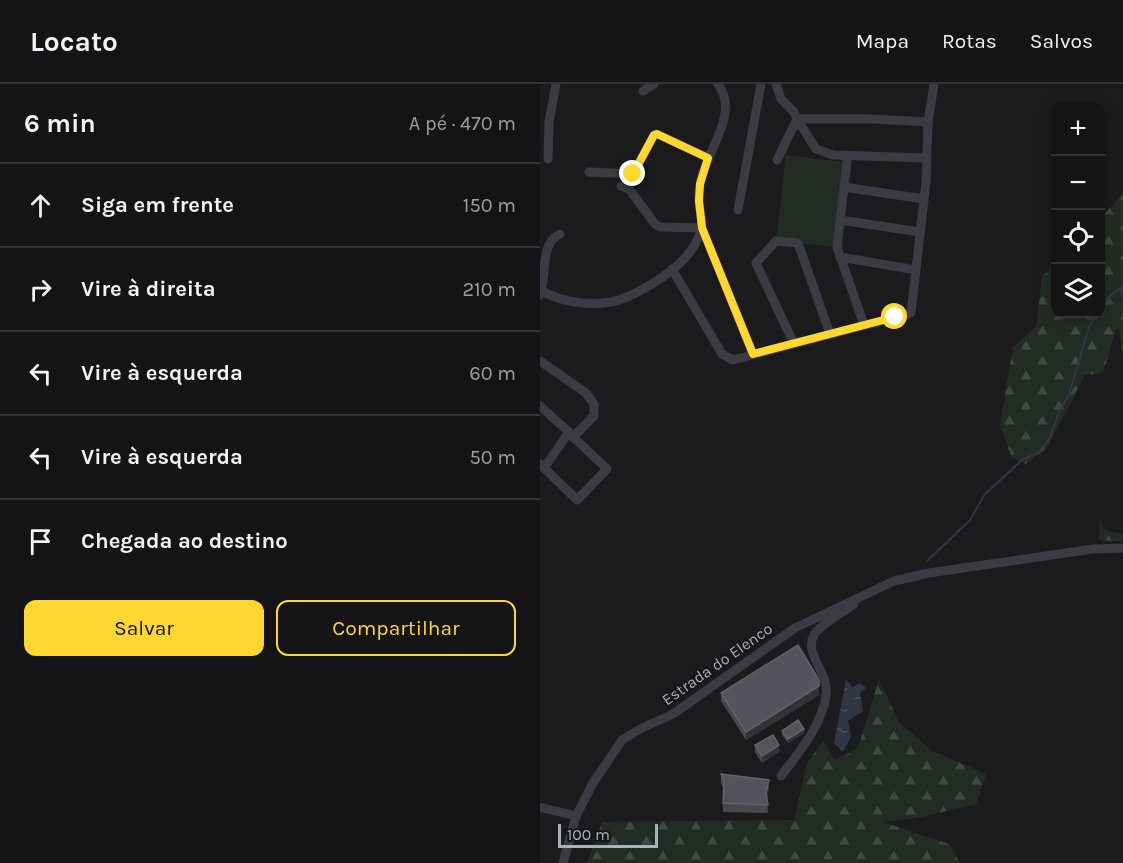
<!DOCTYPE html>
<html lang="pt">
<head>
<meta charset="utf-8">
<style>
	:root { --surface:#141416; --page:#212123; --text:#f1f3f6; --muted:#9d9ea1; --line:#333335; --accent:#ffd731 }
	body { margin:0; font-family:Karla,sans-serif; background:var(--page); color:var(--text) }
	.controls { position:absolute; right:18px; top:18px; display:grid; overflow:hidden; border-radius:12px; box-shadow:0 3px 15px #0003 }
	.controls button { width:54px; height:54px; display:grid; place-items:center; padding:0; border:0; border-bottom:2px solid var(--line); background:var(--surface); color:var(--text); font:30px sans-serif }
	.scale { position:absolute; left:18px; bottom:15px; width:100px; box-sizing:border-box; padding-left:6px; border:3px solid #acafbe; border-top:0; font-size:16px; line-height:21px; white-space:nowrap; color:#acafbe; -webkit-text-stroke:4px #161518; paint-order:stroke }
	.stop { position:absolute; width:18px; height:18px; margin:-14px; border:4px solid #ffd731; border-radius:50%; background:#fff }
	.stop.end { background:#ffd731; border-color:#fff; box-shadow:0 2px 6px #0008 }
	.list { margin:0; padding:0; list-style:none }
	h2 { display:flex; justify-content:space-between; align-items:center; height:78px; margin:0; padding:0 24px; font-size:26px }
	h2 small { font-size:20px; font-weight:400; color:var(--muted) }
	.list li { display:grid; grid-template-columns:39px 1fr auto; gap:18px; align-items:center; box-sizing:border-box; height:84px; padding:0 24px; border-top:2px solid var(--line) }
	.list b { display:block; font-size:22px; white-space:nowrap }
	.list em { font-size:20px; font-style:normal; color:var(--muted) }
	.actions { display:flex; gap:12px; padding:18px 24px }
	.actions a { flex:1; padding:14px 0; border:2px solid var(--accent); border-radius:12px; text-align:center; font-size:21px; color:var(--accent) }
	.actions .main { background:var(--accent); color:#111 }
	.icon { flex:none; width:33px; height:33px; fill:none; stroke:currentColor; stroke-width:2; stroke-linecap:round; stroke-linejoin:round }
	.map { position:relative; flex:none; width:583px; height:779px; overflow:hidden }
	header { display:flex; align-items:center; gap:36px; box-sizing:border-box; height:84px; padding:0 30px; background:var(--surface); border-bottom:2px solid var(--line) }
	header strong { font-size:28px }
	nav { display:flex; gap:33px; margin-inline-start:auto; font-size:21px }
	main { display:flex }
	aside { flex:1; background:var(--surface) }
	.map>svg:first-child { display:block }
	.green { fill:#222c24 }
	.forest { fill:url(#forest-firs) }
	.water { fill:url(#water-ripples) }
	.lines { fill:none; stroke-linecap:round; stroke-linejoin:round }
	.stream { stroke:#2f3743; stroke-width:2 }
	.minor { stroke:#3b3b43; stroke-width:9 }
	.wall { fill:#48494f }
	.shaded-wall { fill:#323236 }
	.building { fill:#53545b; stroke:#61626b; stroke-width:1.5 }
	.route { stroke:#ffd731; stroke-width:8 }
	.labels { text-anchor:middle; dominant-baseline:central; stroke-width:4.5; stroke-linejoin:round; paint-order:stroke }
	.street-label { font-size:16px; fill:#acafbe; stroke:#161518 }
</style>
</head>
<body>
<header>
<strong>Locato</strong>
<nav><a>Mapa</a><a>Rotas</a><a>Salvos</a></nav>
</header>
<main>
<aside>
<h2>6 min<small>A pé · 470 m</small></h2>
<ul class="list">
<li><svg class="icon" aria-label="ahead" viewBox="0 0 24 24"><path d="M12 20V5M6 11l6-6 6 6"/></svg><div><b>Siga em frente</b></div><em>150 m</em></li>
<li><svg class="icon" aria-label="right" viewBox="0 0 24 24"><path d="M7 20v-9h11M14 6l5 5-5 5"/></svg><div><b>Vire à direita</b></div><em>210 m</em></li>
<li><svg class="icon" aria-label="left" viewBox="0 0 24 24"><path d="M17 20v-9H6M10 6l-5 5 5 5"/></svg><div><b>Vire à esquerda</b></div><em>60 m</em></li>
<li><svg class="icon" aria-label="left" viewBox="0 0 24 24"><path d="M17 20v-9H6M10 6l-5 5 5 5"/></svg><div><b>Vire à esquerda</b></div><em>50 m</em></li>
<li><svg class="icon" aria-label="arrive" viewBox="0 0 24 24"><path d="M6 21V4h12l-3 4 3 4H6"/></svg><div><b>Chegada ao destino</b></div></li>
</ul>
<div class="actions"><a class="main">Salvar</a><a>Compartilhar</a></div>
</aside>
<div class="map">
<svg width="583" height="779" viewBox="0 0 583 779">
	<defs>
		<pattern id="forest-firs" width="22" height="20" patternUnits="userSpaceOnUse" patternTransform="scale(1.5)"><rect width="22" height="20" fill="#222c24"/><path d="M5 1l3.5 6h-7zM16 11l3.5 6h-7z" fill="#3f4842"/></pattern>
		<pattern id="water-ripples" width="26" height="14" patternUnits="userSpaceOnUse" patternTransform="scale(1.5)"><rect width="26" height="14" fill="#2f3743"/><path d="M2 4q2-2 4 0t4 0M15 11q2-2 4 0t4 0" fill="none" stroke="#4a515c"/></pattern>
	</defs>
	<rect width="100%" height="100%" fill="#1b1b1d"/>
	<path class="green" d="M246,71L307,78L297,163L236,157Z"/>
	<g class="forest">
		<path d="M583,109V274L579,244L576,246L563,289L545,291L507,364L486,380L472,374L460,341L473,263L496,243L502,193L515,179L516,230H560L561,134Z"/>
		<path d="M560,436L565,446L583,450V458L559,456Z"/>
		<path d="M339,595L359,638L392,667L446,690L436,720L377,734L343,738L409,760L420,779H47L62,738L254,736L267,680L283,656L295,676L318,664Z"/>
	</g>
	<path class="water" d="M306,596L313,603L320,599L326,604L320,609L323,627L308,637L311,653L303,668L294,659Z"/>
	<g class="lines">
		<g class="stream">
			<path d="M580,205L583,214"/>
			<path d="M560,224L572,210L583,202"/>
			<path d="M387,477L430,436L445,410L482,376L500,368L510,354L517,333L529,310L549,243L557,230"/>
		</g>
		<g class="minor">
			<path d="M236,0L241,15L254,28L257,35L237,76"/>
			<path d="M103,7L114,0"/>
			<path d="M307,71V78L297,163L324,241"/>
			<path d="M387,74L293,71L276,65L257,35H331L388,38"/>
			<path d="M8,75L9,38L16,0"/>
			<path d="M49,88L93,90L114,51L117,50L169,74"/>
			<path d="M81,102L89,105L115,140L120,143L162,144L213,270"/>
			<path d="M304,103L384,115"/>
			<path d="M198,126L221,0"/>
			<path d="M300,136L380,148"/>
			<path d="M300,173L376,186"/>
			<path d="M132,185L182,270L193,276L371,229L386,98L388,38L394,0"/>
			<path d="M0,206C21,218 48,222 71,218C93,214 131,190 146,173C152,166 159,155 161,145C164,137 159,126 159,118C158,109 160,99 162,91C170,63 199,28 178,0"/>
			<path d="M0,211C7,189 0,159 20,150"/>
			<path d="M254,260L216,179L236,157L258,159L290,250"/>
			<path d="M0,277L46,309L54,320V332L33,353L67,385L37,416L0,380"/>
			<path d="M0,322L29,348"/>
			<path d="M4,384L29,348L33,353"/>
			<path d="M241,692C259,668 281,643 286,612C290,589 263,570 274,551C279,541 304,528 314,520"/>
			<path d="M0,723L36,732"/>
			<path d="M23,779L36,732L53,699L82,656L100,645L133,630L255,544L354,497L389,489L553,465L583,464"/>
		</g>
	</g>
	<g class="wall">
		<path d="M279,596V611L206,656L181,617V609Z"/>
		<path d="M242,647L264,649L248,659L242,651Z"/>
		<path d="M215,661L239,668L222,679L215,668Z"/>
		<path d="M181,690L229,704L227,714L228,729L183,728V704L181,699Z"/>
	</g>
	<g class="shaded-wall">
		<path d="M279,602V611L206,656V648Z"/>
		<path d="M264,645V649L248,659V655Z"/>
		<path d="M239,661V668L222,679V672Z"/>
		<path d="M229,696V704L226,717V709Z"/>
	</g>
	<g class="building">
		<path d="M258,561L279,596V602L206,648L181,609Z"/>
		<path d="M258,636L264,645L248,655L242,647Z"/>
		<path d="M233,651L239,661L222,672L215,661Z"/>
		<path d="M181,690L229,696L226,709L228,721L183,719L184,697Z"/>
	</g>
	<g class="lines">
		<path class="route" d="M93,90L114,51L117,50L168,74L160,100L159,117L162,144L213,270L355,233"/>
	</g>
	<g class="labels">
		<g class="street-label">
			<text transform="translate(177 580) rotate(-35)">Estrada do Elenco</text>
		</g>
	</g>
</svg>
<div class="controls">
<button>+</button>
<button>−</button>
<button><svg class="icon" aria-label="locate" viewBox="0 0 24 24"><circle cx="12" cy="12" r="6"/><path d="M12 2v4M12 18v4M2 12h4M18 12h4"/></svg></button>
<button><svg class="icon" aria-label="layers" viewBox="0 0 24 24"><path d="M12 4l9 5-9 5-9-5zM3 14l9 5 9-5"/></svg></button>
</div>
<div class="scale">100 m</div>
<div class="stop" style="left:355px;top:233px"></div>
<div class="stop end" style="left:93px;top:90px"></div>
</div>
</main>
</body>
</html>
